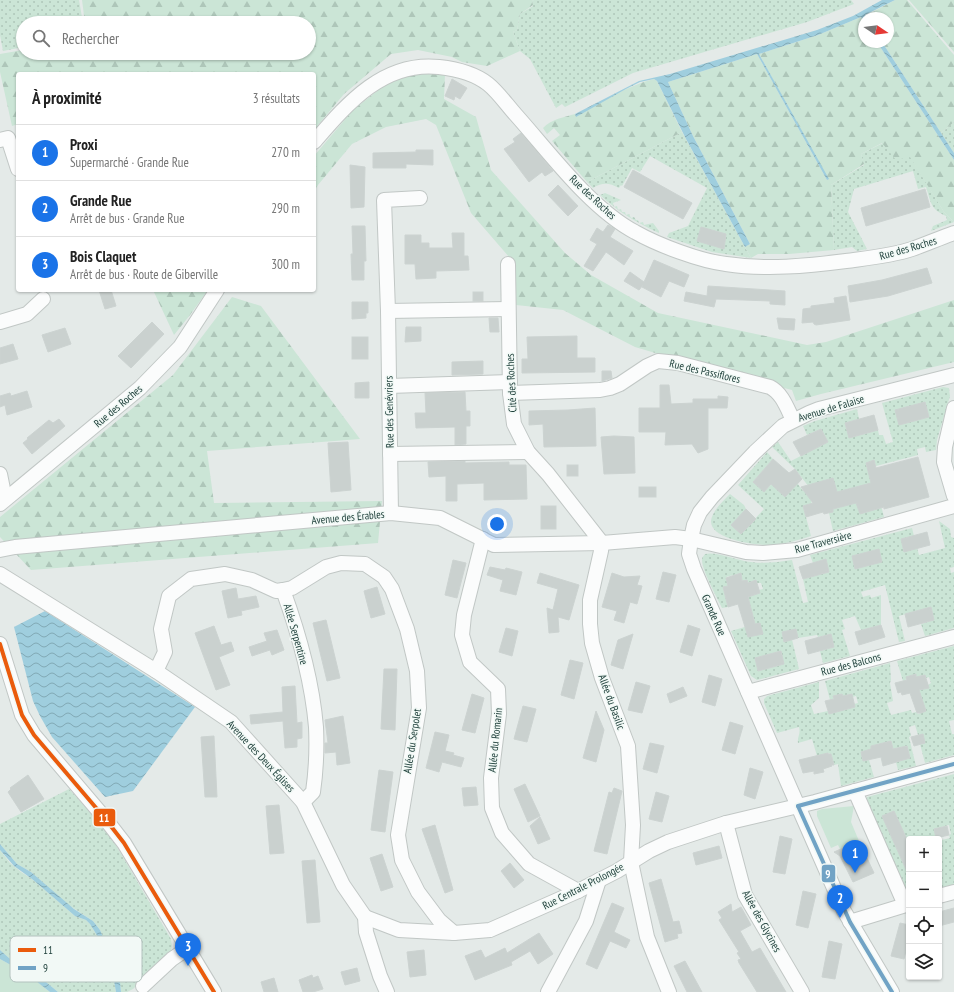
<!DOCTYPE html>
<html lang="fr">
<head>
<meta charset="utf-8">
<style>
	:root { --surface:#fff; --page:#f2f2f2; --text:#222; --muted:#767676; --line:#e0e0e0; --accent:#1a73e8 }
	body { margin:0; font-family:"PT Sans Narrow",sans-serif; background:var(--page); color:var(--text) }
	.controls { position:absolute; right:12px; bottom:12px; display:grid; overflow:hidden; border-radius:4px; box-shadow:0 1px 3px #0004 }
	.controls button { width:36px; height:36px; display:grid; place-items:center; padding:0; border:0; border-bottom:1px solid var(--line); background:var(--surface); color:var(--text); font:20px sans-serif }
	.compass { position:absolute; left:858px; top:12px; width:36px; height:36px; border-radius:50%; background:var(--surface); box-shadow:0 1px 3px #0004; rotate:103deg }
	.you { position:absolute; left:497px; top:524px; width:14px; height:14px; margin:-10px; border:3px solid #fff; border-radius:50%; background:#1a73e8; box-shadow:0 0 0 6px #1a73e833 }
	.badge { display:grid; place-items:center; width:26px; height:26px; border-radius:50%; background:var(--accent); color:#fff; font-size:13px; font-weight:700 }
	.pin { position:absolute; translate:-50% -33px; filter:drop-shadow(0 1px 2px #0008) }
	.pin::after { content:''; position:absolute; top:21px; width:14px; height:12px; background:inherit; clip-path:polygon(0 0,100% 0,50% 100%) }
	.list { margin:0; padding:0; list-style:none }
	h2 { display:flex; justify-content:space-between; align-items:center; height:52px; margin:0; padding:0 16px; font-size:17px }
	h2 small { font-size:13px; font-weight:400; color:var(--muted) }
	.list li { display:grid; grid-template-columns:26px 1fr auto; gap:12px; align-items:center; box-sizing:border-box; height:56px; padding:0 16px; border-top:1px solid var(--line) }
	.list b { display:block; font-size:15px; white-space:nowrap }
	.list p { margin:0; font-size:13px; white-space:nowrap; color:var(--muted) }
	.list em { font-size:13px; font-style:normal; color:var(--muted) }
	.icon { flex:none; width:22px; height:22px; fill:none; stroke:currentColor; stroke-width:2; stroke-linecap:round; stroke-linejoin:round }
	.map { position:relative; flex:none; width:954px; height:992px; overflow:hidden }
	.search { position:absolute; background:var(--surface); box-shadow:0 1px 3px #0004; left:16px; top:16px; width:300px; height:44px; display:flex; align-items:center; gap:10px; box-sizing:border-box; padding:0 14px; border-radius:22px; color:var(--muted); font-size:15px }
	.panel { position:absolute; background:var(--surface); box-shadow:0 1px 3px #0004; left:16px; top:72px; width:300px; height:220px; border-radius:4px }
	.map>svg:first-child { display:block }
	.grass { fill:url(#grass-dots); fill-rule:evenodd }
	.forest { fill:url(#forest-firs) }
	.park { fill:#cbe5d6 }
	.water { fill:url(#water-waves) }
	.building { fill:#cad1cf; stroke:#ccd3d1 }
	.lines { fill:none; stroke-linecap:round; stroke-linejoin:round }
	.minor-casing { stroke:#c1c7c5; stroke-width:16 }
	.minor { stroke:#fbfcfc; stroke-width:14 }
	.bus-1-casing { stroke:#f2f9f6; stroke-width:7 }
	.bus-2-casing { stroke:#f2f9f6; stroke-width:7 }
	.bus-1 { stroke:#ea5b0c; stroke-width:4 }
	.bus-2 { stroke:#71a3c5; stroke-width:4 }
	.labels { text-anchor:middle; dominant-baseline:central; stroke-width:3; stroke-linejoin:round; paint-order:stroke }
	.street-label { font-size:11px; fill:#1f403b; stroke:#f2f9f6 }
	.key { fill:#f2f9f6; stroke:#b3c2be; stroke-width:1 }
	.key-label { font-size:11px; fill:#1f403b }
	.line-badge { stroke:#f2f9f6; stroke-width:1.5 }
	.badge-label { font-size:11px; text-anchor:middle; font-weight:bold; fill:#fff }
</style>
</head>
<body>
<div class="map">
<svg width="954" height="992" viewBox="0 0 954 992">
	<defs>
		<pattern id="grass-dots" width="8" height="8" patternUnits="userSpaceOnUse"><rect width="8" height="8" fill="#cbe5d6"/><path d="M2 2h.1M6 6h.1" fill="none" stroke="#aec6b9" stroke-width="1.8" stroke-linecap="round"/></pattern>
		<pattern id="forest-firs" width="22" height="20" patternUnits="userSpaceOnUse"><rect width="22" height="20" fill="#cbe5d6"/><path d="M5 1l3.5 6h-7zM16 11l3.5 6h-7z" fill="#aec6b9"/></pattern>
		<pattern id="water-waves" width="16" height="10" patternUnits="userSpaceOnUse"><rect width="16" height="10" fill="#9fcede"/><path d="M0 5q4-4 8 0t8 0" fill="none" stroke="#81a9b5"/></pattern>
	</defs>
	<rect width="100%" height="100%" fill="#e4eae8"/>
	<g class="grass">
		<path d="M0,0H79L83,23H23V47L3,51L0,35Z"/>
		<path d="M534,0H851L854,4L807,22L633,73L565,107L562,104L556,108L530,59L520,51L513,32L517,30L520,14L533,6L532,1Z"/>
		<path d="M954,122V153L941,133Z"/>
		<path d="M682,132L751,258L712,252L667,237L669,233L688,226L707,188L650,156L640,172L632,168L622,186L621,185L619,188C609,183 603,182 593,188L587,182Z"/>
		<path d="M883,143L910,156L944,212L954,222L931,231L933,226L947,220L946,216C930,209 931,202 926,187L918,189L913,171L854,189L848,212L867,249L857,251L852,247L834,250L831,185L864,165L861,154Z"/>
		<path d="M605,193L621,200L613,203L614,207L617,206L618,210L621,209L622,212H625L626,215L629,214L631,218L634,217L636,220H638L639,223L643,222L644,225L653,223L659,231V233C637,223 617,211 600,195Z"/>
		<path d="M943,387L949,388L950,396L937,440L936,450L926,452L925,447L917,449L918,455L876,466L874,460L866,463L867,468L871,467L884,517L833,531L829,513L833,512V509L841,507L837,494L811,501L812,504L803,506L811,536C799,540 785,544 772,545C759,546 710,540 711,521C712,511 723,501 730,494L744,505L746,509L732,525L741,534L764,509L738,485L767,452L773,459L753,482L765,491L785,470L790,473L803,491L809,487L795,469L772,447L778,442L791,461L828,442L821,429L807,435L803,426L815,421L857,409L859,419L845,423L849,438L878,430L879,435H883L886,444L893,442L882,403ZM925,402L929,417L899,425Z"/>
		<path d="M939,521L950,529L951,537L954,538V567L950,568L951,573L954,572V628L925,636L921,624L934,620L931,607L899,616L905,641L899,642L885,585L861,592L863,597L870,595L871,598L881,595V625L861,630L855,616L842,620L845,629L842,630L850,656L823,663L820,651L834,647L831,634L818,637L817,635L798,638L796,629L790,631L799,669L757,680L751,676L731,631L755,624L748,597L760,593L759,590L763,589L761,583H757L756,580L748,583L747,580L742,581L741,573L726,577L728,586L723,588L728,607L722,608C717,597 702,571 702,560C702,557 703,557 705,554C717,551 738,561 751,562C766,564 778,562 792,560L803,603L808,602L803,579L829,572L826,559L813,563L810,555L912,528L914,536L901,539L904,551L917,548L919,555L945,548ZM781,651L784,664L758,671L755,658Z"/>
		<path d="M954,646V720L949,721L952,734H954V755L925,763L920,744L925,743L923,734L918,735L915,725L909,727L911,736L909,737L916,766L898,770L896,762L910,758L907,746L893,749L891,741L871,746L872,750L861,752L863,761L869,760L874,777L841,786L838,764L834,765L831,754L828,753L817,756L812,739L798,743C797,737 801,734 799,727L777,733L764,703V699L767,696L819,682V698L811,705L814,714L828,711L829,714L855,707L854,704L858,703L856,696L852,697L851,694L843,696L842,694L833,696V699L830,700L825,681L890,663L891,680L890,683L893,701L887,703L891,715L911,710L912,713L916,712L918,714L926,711L915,691L928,688V685L931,683L929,677L926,678L925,675L916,677V674L907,677V679L903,681L897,661Z"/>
		<path d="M954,774V885L939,889V839H909V844L894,811L883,817L907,872H909V896L867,803V797ZM949,825L951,834L949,835L950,838L942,840L941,837L936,838L934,829Z"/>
		<path d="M69,789L99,822L114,842L171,939L172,946L170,954L133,989L127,992H121V989L100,930L93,921L67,904L31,872L17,864L0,844V824Z"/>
		<path d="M0,850L10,863L21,872L32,879L75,916L86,920L90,924L98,937L113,975L116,992H58L35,973L9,958L0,950Z"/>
	</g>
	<g class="forest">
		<path d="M82,0H534L532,1L533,5L520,14L517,30L513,32L520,51L487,66L462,62L452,57L418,50L391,54L344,94L314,130V74H18V124L12,126L0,72V54L23,50V53H309V23H85Z"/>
		<path d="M895,0H907L954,55V122L941,133L882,42H888V18H866L865,16Z"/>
		<path d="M909,0H954V52Z"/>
		<path d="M861,17L864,22V42H877L954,160V222L944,212L910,157L896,160L882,143L861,154L864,164L831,185L834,250L789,254H758L751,258L745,247L750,244L693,136L668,82L757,54L827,180L828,179L759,54L818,35Z"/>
		<path d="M421,70L445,74L444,99L476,117L491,170L565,253L591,275L658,313L807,345L826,342L954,300V362L821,394L796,401L792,390L716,371L635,347L563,310L516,305V265L471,213L436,125L426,119L386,127L352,144L318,185L314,192V156L353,110L386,84Z"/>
		<path d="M654,79L657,81L682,132L587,182L552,141L560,135L554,128L547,134L543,128C551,119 565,117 575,114L576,116C601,103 626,86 654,79Z"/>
		<path d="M153,290H208L190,315L174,335Z"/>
		<path d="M232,297L261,306L360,439L207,451L214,503L382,501L378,543L31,570L0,537V517L173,375Z"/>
	</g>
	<g class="park">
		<path d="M854,806L851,822L859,841L840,849L838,845L831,848L817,816V811L822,809Z"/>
		<path d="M0,959L27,974L50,992H0Z"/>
	</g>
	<g class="water">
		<path d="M882,0H895L865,15L866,18H864V22L861,17L818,35L759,54L829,179L827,180L757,54L668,82L693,136L750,244L745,247L686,139L657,81L654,79L640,82L626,89L576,117L575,114L639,81L670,74L817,30L853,16Z"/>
		<path d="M877,42H882L954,153V160Z"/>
		<path d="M45,611L195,707L133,791L105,797L52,737L40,716L33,701L14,627Z"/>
		<path d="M0,844L17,864L31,872L74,909L93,921L100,930L103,937L108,954L120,982L121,992H116L113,975L98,937L90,924L86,920L75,916L32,879L14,866L0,850Z"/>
		<path d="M0,950L9,958L35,973L58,992H50L27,974L0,959Z"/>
	</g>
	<g class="building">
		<path d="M452,79L467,88L460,99L455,96L454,100L445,96Z"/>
		<path d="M521,133L553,171L545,176L542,172L529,182L504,149L515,142L513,139Z"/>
		<path d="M416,150H433V165L406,164V168H373V153L416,152Z"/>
		<path d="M350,165L365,167L364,207L351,208Z"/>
		<path d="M633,170L692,203L683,219L624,187Z"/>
		<path d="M558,185L578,206L568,216L548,195Z"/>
		<path d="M925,189L930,207L866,226L861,208Z"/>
		<path d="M608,225L615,229L610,237L633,251L624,265L606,252L593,271L584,266L597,244L590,240L597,228L603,232Z"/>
		<path d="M352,226H365L366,261H364V280H352L351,254H353Z"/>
		<path d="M701,227L726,234L724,249L697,241Z"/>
		<path d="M452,233H464V256H468L469,270L436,271V278L416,279L415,264H405V235H421V243H429V248H453Z"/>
		<path d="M654,260L689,275L684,287L669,281L661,297L642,287L643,285L639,290L624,281L630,272L644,282Z"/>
		<path d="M927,268L932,283L888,296L850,302L848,286L882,280Z"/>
		<path d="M708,286L785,291V305L770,304V301L716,299L714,307L684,301L686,292L707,296Z"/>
		<path d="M99,290H111L116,306L105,309Z"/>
		<rect x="473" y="292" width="10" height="9"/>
		<path d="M846,296L850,320L816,325L814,324L813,322L802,323L803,309L811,308V306L835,303L834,298Z"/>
		<path d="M352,302H368V313H366V318L352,319Z"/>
		<path d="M489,318H498L499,332H490Z"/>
		<path d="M777,318L795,319L794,330L779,329Z"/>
		<path d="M152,322L164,334L131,368L118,356Z"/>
		<path d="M406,327H421V341L405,342Z"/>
		<path d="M65,328L71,344L48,352L42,335Z"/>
		<path d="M577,336V358H595V372L522,373V359H528L527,337Z"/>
		<rect x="352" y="337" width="16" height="22"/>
		<path d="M13,344L18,359L0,364V348Z"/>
		<path d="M483,361V374L452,375V362Z"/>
		<path d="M602,371H611L612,378L602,381Z"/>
		<path d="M369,382V398H355V383Z"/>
		<path d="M660,385H669L671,404L693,403V399H718V396L728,397L727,408H708V449L698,453L692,444L665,445L666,432H639V408H660Z"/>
		<path d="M27,391L32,407L7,415L5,405L0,407V396L10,393L11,396Z"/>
		<path d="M465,392L466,411H470V426H466V444L455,445V427L416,428L415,413H426L425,393Z"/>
		<path d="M925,402L929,417L899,425L895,410Z"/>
		<path d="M595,408L596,446L544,447L543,424L529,425V411L568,410Z"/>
		<path d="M874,415L878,430L849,438L845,423Z"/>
		<path d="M59,419L65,426L32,454L23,443L28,439L27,438L49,420L53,423Z"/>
		<path d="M821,429L828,442L801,456L793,442Z"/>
		<path d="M614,436L634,437L635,473L604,474L601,437Z"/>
		<path d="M348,442L351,490L331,492L328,443Z"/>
		<path d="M918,457L929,497L884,509V507L860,514L856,503L833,509V512L828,513L824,514L823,512L806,517L803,506L813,503L801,487L833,478L837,492L871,483L866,463L874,460L876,468Z"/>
		<path d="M773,459L789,473L795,469L802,479L785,497L771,484L764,492L753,482Z"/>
		<path d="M465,461V463L509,462V465H526L527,499L484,500V483L457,484V501H446V476L429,477L428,462Z"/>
		<rect x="567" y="465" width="11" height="11"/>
		<rect x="639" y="487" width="17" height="10"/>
		<rect x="541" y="506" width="15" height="23"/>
		<path d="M746,509L756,519L741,534L731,525Z"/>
		<path d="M927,532L930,545L904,552L901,539Z"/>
		<path d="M879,549L882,562L855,569L852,556Z"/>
		<path d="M826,559L829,572L803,579L799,567Z"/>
		<path d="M453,560L466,563L457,598L445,595Z"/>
		<path d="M490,567L505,570L506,568L522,572L516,595L500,591L503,580L487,575Z"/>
		<path d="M663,572L676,575L669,602L656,599Z"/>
		<path d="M540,573L579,585L569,620L558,617L559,632L549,633L547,608L553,610L558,589L537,583Z"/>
		<path d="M612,573L624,577L640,576L637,585L642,586L637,604L630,602L624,623L614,620L617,611L602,607Z"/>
		<path d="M741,573L742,581L747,580L748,583L756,580L760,593L748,597L755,624L760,623L763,634L748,637L738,604L728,607L723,587L728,586L726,578Z"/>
		<path d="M377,587L385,614L371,618L364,591Z"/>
		<path d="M236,588L238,599L256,596L259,607L241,611L242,615L228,618L222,591Z"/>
		<path d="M931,607L934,620L908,627L905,614Z"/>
		<path d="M326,620L340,678L327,681L313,623Z"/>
		<path d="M688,625L700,629L692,656L680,652Z"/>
		<path d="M881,625L885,637L859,645L855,632Z"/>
		<path d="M214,626L221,645L231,642L234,651L219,657L230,685L216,690L195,633Z"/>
		<path d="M506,628L518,631L512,656L499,652Z"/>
		<path d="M796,629L798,638L784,642L782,632Z"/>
		<path d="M277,630L284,650L272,655L270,650L252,656L249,647L267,641L264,633Z"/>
		<path d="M633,634L623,669L611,665L618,640Z"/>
		<path d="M831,634L834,647L808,654L805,641Z"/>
		<path d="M781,651L784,664L758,671L755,658Z"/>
		<path d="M570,660L583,663L574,699L561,695Z"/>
		<path d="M384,669H397L395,730L381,729Z"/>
		<path d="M916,674V677L925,675L929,688L919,690L926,711L921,713H917L910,693L902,695L901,692L898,693L895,683L907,680L906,677Z"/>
		<path d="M709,675L722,679L715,706L702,702Z"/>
		<path d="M636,682L650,686L642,713L628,710Z"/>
		<path d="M295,686L297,723L302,722V738L297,739V747L285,748L283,721L251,724L250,715L283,712L282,687Z"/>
		<path d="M683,687L687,696L670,703L667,694Z"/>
		<path d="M472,694L484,698L475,733L462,730Z"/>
		<path d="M842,694L843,696L852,694L855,707L829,714L825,701L834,699L833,696Z"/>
		<path d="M523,706L536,709L527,742L514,739Z"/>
		<path d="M596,711L604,730L596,762L583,758Z"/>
		<path d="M343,716L350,763L337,765L336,752L325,753V743H328L325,720Z"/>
		<path d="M730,722L743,726L735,754L722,750Z"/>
		<path d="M435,732L449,735L445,751L454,753L453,755L464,758L461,767L442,762L439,772L426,768Z"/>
		<path d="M923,734L925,743L914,746L911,737Z"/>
		<path d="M214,736L217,797H205L201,737Z"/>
		<path d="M891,741L893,749L907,746L910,758L883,766L881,757L863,761L861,752L871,749V746Z"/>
		<path d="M650,743L664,746L657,773L643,769Z"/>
		<path d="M828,753V754H831L834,765H831L832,766L823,769L824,772L814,774V771L803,773L799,760Z"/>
		<path d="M750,768L763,772L755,799L744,795Z"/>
		<path d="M379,770L393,772L385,832L371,830Z"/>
		<path d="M28,775L44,799L21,812L8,792L11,789L10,788Z"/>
		<path d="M525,784L540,816L528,822L514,789Z"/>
		<path d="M476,787L478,805L464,806L462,788Z"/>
		<path d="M614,788L622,791L607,854L594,851L609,792L612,793Z"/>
		<path d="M656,792L669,796L662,822L649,819Z"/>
		<path d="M279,805L284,853L270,854L266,806Z"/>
		<path d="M894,811L909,844V876L882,816Z"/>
		<path d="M540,817L550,839L538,844L530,826Z"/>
		<path d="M435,825L453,890L445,893L422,829Z"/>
		<path d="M947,826L949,835L936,838L934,829Z"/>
		<path d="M780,836L792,839L785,874L773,872Z"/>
		<path d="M859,841L874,873L853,882L840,856L834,852Z"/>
		<path d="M719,846L722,858L696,865L693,853Z"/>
		<path d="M382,854L393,887L381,891L370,858Z"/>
		<path d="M315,860L320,922L307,923L302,861Z"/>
		<path d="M510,863L524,880L514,888L501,871Z"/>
		<path d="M661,879L673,922L679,921L682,933L677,934L678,938L665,942L649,883Z"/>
		<path d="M803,891L816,894L808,928L796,925Z"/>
		<path d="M612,903L624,908L614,932L630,940L626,948L610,941L597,969L586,964Z"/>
		<path d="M731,904L732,912L741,907L751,925L740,931L752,952L760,948L786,992H757L739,963L738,960L741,959L737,953L739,952L719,920L722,918L718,912Z"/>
		<path d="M954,908V922L939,926V912Z"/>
		<path d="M900,923L909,925V938L904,959L891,956Z"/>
		<path d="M539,933L553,954L538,964L530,951L511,962L512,965L475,980L465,956L481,950L485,958L505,948L507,953Z"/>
		<path d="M829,941L842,944L835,979L822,977Z"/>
		<path d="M424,950L426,975L410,977L407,952Z"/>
		<path d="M685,961L702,992H687L674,966Z"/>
		<path d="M357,968L360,981L345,985L341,972Z"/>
		<path d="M312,975L313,978L318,976L323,989L313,992H303L299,980Z"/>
		<path d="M274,978L278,992H264L261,982Z"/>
	</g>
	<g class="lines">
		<g class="minor-casing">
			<g id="minor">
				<path d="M0,140L8,138L18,169"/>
				<path d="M314,142C347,104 383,61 439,67C457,69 474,73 488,84C498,92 507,105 516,115C550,153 590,208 635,232C658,245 700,261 726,264C766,270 807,266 846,261C868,258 891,256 912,249C926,244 940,238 954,233"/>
				<path d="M508,264L510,393L514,424L528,452L548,474L602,543L601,551L590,600V624L592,643L602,678L628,746L633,825L631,862L647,937L669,992"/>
				<path d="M388,311L508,309"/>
				<path d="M0,322L27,314L43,299"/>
				<path d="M389,386L510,382"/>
				<path d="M510,393L600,390L610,388L620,384L647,366L658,361L678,363L770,387C782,393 787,408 793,420"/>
				<path d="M954,408L945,447L944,462L954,496"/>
				<path d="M390,454L528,452"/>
				<path d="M0,474L5,499"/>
				<path d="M0,504L140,388L180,347L217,290"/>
				<path d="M391,513L388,311L384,200L420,198"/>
				<path d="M483,539L464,615L462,635L470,662L498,689L499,714L491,778L492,808L502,833L529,864L578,891"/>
				<path d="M0,550L15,547L391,513L440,518L494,545L602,543L675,537L691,539L746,552L763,553L797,550L954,506"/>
				<path d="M0,574L156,671L231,722L303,802L343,885L365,917L366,932L380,976L387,992"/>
				<path d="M283,590L292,588L326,567L341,563L365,564L384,577L392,589L407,629L417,671L419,708L398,835L402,860L418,892L439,920L454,933"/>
				<path d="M0,644L22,715L34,735L103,816L124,843L214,992"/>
				<path d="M156,671L165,652L161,629L169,596L191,579L225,574L252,580L276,591L283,590C299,634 312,680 316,727C317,748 316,771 313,792L303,802"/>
				<path d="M748,692L954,637"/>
				<path d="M855,791L905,905"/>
				<path d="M726,823L745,895L802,992"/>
				<path d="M939,896L954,892"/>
				<path d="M365,917L399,930L454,933L490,930L578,891L617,871L649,851L668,842L726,823L815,802L954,764"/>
				<path d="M850,922L909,904"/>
				<path d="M143,986L172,959L188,948"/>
				<path d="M548,992L586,921L599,880"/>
				<path d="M892,992L844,911L694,569L689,554L691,539L694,525L700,512L712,497L755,452L783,426L809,413L819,409L954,375"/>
			</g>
		</g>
		<use href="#minor" class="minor"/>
		<g class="bus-1-casing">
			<path id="bus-1" d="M0,644L22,715L34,735L103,816L124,843L214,992"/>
		</g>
		<g class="bus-2-casing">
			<g id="bus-2">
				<path d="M798,806L850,922L892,992"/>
				<path d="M798,806L954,764"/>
			</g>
		</g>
		<use href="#bus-1" class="bus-1"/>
		<use href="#bus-2" class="bus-2"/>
	</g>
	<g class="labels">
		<g class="street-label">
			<text transform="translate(593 197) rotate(43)">Rue des Roches</text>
			<text transform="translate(908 248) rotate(-16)">Rue des Roches</text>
			<text transform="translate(705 371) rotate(13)">Rue des Passiflores</text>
			<text transform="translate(511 383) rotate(-93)">Cité des Roches</text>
			<text transform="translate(118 406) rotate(-40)">Rue des Roches</text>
			<text transform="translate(831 408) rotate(-17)">Avenue de Falaise</text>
			<text transform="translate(389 412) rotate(-91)">Rue des Genévriers</text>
			<text transform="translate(348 517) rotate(-5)">Avenue des Érables</text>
			<text transform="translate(823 542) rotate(-15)">Rue Traversière</text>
			<text transform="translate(714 615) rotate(66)">Grande Rue</text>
			<text transform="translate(296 634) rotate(74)">Allée Serpentine</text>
			<text transform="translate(851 664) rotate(-15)">Rue des Balcons</text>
			<text transform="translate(612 702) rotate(70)">Allée du Basilic</text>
			<text transform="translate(495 740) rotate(-84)">Allée du Romarin</text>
			<text transform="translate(412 741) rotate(-81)">Allée du Serpolet</text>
			<text transform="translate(261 756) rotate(47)">Avenue des Deux Églises</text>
			<text transform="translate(583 886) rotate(-27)">Rue Centrale Prolongée</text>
			<text transform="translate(762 921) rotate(61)">Allée des Glycines</text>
		</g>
	</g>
	<rect x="10" y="936" width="132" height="46" rx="6" class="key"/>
	<rect x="18" y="948" width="18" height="4" fill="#ea5b0c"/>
	<rect x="18" y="966" width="18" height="4" fill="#71a3c5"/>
	<g class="key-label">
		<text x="43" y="954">11</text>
		<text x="43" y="972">9</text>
	</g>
	<g class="line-badge">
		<rect x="93" y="808" width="23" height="19" rx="4" fill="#ea5b0c"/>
		<rect x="821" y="864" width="15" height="19" rx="4" fill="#71a3c5"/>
	</g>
	<g class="badge-label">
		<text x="104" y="822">11</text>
		<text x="828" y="878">9</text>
	</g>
</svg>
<div class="controls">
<button>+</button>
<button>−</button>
<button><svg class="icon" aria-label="locate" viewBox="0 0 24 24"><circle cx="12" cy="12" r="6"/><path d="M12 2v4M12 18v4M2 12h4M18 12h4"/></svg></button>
<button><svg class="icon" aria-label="layers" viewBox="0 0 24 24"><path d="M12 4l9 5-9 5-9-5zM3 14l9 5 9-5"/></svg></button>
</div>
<svg class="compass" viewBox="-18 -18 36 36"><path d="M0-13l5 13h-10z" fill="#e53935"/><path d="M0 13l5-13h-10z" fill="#767676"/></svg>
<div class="you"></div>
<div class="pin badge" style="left:855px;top:873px">1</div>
<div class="pin badge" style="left:840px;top:918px">2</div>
<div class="pin badge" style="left:188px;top:966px">3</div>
<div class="search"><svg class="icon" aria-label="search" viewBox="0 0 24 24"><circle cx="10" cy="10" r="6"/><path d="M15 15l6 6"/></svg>Rechercher</div>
<section class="panel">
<h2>À proximité<small>3 résultats</small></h2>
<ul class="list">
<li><span class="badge">1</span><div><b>Proxi</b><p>Supermarché · Grande Rue</p></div><em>270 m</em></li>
<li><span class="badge">2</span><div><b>Grande Rue</b><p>Arrêt de bus · Grande Rue</p></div><em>290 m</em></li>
<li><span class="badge">3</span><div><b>Bois Claquet</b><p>Arrêt de bus · Route de Giberville</p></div><em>300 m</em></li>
</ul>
</section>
</div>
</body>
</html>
